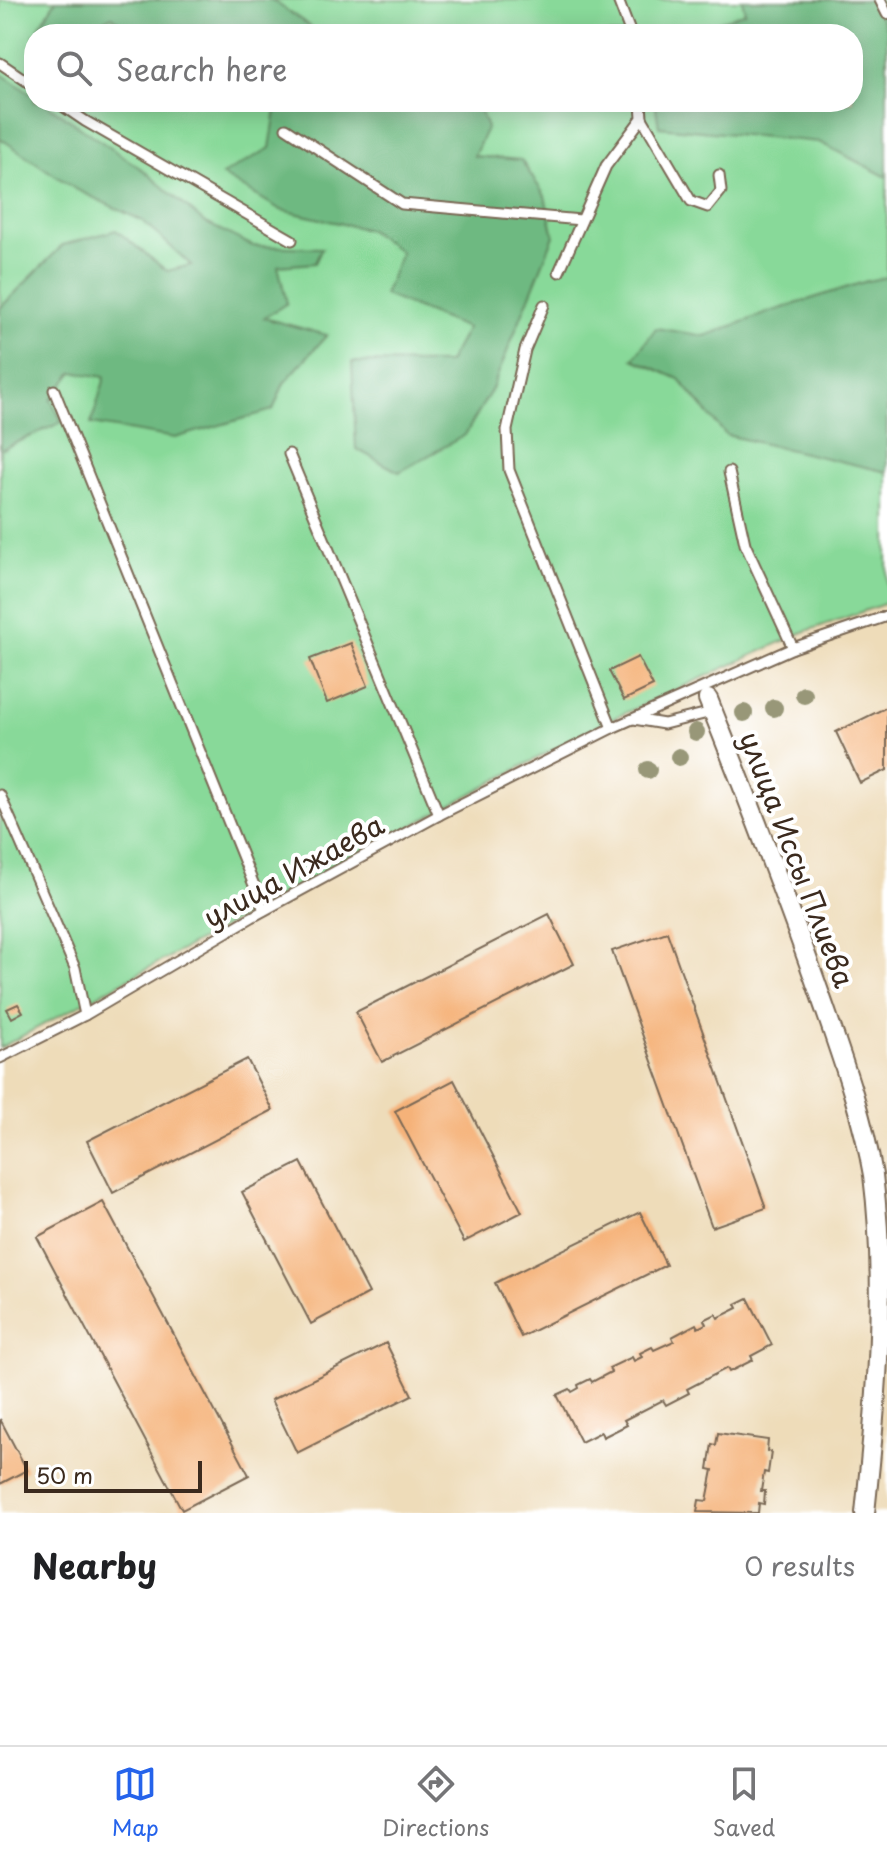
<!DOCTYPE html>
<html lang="en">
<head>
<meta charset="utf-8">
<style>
	:root { --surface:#fff; --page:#f6f6f6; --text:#202124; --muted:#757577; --line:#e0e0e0; --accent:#2563eb }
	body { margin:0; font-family:"Playpen Sans",sans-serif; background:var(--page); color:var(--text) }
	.scale { position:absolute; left:24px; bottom:20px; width:178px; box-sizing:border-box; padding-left:8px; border:4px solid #3b2a1e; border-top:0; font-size:22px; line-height:28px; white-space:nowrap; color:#3b2a1e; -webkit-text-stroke:6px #fff; paint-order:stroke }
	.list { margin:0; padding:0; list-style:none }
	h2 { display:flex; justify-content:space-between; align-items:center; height:104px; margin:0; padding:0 32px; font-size:34px }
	h2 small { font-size:26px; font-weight:400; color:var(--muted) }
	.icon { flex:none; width:44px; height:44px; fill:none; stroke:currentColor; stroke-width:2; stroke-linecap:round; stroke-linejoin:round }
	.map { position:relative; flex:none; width:887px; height:1513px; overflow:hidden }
	.search { position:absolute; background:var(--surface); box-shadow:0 4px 20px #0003; left:24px; right:24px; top:24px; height:88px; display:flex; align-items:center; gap:20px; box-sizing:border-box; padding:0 28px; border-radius:32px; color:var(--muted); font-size:30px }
	.sheet { height:232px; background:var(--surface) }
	nav { display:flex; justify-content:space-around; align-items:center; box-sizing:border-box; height:112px; border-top:2px solid var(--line); background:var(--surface); font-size:22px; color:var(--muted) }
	nav a { display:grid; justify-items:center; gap:4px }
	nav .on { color:var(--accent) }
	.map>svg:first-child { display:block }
	.green { fill:#88d999; stroke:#62825c; stroke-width:2; fill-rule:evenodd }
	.forest { fill:#6eb981; stroke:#547250; stroke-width:2 }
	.building { fill:#f5b279 }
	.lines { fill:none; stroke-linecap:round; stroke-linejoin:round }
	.lane-casing { stroke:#7a6854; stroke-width:13 }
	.street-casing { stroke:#7a6854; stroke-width:22 }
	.lane { stroke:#fff; stroke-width:9 }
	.street { stroke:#fff; stroke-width:18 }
	.tree { fill:#989778 }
	.labels { text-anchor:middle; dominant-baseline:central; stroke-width:8; stroke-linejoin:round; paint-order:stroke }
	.street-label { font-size:28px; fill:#3b2a1e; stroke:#fff }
</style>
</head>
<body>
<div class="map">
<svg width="887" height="1513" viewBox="0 0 887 1513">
	<rect width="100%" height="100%" fill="#fff"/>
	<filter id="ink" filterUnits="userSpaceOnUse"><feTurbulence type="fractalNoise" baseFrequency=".0125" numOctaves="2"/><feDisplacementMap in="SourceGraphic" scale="16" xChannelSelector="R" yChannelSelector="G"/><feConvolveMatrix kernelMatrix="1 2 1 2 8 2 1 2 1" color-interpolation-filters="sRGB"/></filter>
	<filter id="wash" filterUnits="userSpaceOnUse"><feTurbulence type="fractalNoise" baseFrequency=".006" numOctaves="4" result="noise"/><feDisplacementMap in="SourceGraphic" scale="32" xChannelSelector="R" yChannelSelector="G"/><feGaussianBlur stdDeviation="1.8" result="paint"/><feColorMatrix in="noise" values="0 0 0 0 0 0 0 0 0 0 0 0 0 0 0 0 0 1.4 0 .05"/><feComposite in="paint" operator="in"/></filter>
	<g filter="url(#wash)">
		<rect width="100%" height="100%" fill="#eedcb9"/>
		<path class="green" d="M0,0H887V603L801,633L601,724L0,1048ZM34,34H853V102H34Z"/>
		<g class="forest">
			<path d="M56,0H272L320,33L383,26L390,34H132L112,16L78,34H43L38,29Z"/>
			<path d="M742,0H872L887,30V177L819,142L659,127L655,102H853V34H688L745,12Z"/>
			<path d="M0,73L34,96V102H43L143,170L204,222L253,246L322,248L315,263L278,266L287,303L264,318L327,335L284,383L273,410L175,438L91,424L105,377L73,372L51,400L62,422L0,450V308L63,245L116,230L167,271L191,265L143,221L75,189L0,138Z"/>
			<path d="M242,102H477L487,128L474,156L521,160L545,196L554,236L492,389L465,435L399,472L356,449L352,362L448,363L467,328L384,295L401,252L369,230L281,210L222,175L270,148L276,110Z"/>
			<path d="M887,277V472L726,435L679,379L633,359L656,328L705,336L770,312L867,281Z"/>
		</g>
		<g id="blocks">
			<g class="building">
				<path d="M351,643L368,686L327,703L310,659Z"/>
				<path d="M638,657L653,686L624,700L609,671Z"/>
				<path d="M887,707V770L860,783L836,732Z"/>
				<path d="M549,914L574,964L382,1062L356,1012Z"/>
				<path d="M667,932L766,1208L712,1227L612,951Z"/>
				<path d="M18,1004L23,1012L12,1018L7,1009Z"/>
				<path d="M247,1059L273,1110L113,1193L87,1141Z"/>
				<path d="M454,1080L522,1212L464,1242L395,1111Z"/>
				<path d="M301,1162L369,1293L311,1324L242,1192Z"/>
				<path d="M103,1202L249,1475L182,1510L37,1237Z"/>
				<path d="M640,1212L666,1265L521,1337L495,1283Z"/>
				<path d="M748,1298L772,1345L751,1356L753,1360L729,1372L727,1368L687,1389L689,1393L666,1405L663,1400L624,1420L627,1425L603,1437L601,1432L581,1442L557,1395L570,1389L572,1392L579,1388L578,1385L590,1379L592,1382L611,1372L609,1368L632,1357L634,1361L642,1357L640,1353L652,1347L654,1350L674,1341L672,1337L696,1324L698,1328L706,1324L704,1320L716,1314L718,1318L738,1308L736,1304Z"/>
				<path d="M386,1343L412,1395L297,1453L271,1400Z"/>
				<path d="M0,1419L27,1470L0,1484Z"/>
				<path d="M718,1433L768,1440L767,1451L771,1452L768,1473L764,1472L761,1491H765L764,1504L759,1503L758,1513L697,1512L699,1500L707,1501L713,1470L708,1469L712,1444L716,1445Z"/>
			</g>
		</g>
	</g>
	<g filter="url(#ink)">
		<use href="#blocks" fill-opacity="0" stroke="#7a6854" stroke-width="2"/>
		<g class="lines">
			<g class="lane-casing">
				<g id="lane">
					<path d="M618,0L631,34"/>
					<path d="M880,0L887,14"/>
					<path d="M0,63L34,86"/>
					<path d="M57,102L85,121L292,240"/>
					<path d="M642,118L691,201L708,207L721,191L719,175"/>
					<path d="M286,128L402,204L581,220"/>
					<path d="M559,272L606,166L642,118L641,102"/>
					<path d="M544,305L525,350L507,430L509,470L612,728"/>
					<path d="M54,390L264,910"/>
					<path d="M289,454L439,815"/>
					<path d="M729,472L745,544L793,648"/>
					<path d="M634,719L664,724L712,712"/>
					<path d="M0,795L75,968L85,1015"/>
					<path d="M0,1058L85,1015L252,917L439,815L612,728L793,648L887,616"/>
				</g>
			</g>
			<g class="street-casing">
				<path id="street" d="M708,699C749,801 788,903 824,1006C843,1061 863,1117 873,1175C887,1287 877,1400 865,1513"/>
			</g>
			<use href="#lane" class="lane"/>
			<use href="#street" class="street"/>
		</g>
		<g class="tree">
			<circle cx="804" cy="695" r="9"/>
			<circle cx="774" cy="708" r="9"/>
			<circle cx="744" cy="713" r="9"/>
			<circle cx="696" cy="732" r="9"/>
			<circle cx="679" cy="757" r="9"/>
			<circle cx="648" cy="770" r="9"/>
		</g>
	</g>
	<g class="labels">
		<g class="street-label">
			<text transform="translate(798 859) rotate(69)">улица Иссы Плиева</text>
			<text transform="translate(293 870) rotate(-29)">улица Ижаева</text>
		</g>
	</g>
</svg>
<div class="scale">50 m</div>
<div class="search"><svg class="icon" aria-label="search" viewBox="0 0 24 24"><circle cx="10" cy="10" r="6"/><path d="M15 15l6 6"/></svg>Search here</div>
</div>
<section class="sheet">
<h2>Nearby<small>0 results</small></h2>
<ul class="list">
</ul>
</section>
<nav>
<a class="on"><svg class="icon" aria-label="map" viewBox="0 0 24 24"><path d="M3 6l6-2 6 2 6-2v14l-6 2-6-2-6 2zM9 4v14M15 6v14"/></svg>Map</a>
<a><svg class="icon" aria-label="directions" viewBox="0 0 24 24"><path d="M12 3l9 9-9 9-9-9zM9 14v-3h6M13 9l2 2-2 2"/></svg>Directions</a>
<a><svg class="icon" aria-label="saved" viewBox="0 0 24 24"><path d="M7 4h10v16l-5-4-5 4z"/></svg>Saved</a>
</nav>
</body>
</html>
